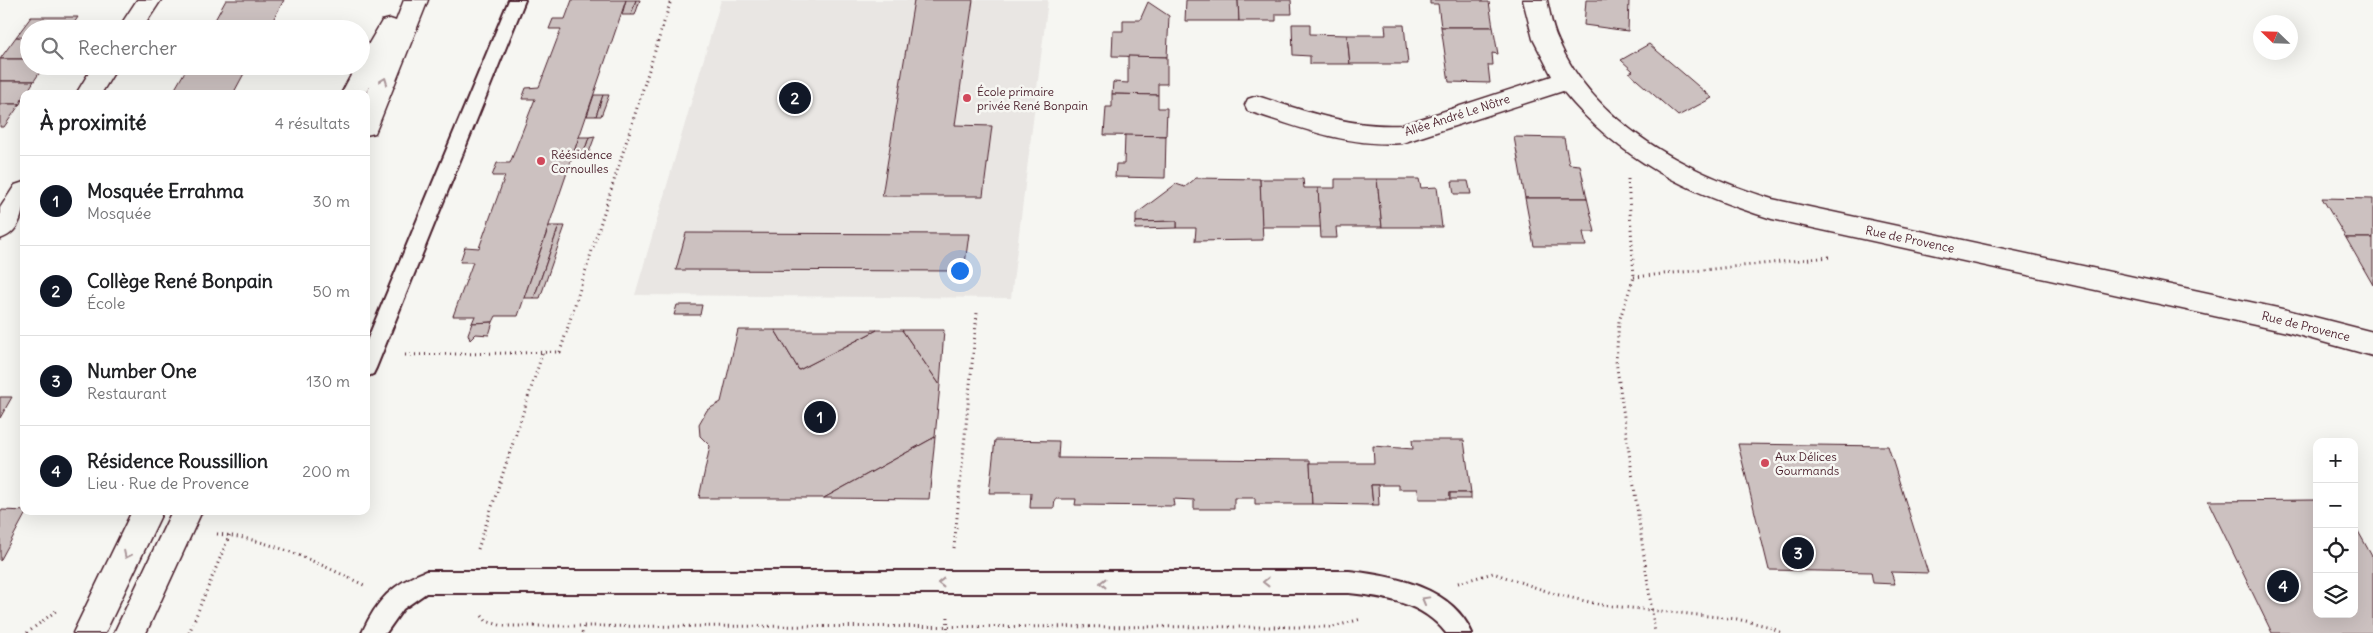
<!DOCTYPE html>
<html lang="fr">
<head>
<meta charset="utf-8">
<style>
	:root { --surface:#fff; --page:#f2f2f2; --text:#202124; --muted:#757577; --line:#e0e0e0; --accent:#111827 }
	body { margin:0; font-family:Delius,sans-serif; background:var(--page); color:var(--text) }
	.controls { position:absolute; right:15px; bottom:15px; display:grid; overflow:hidden; border-radius:10px; box-shadow:0 5px 20px #0002 }
	.controls button { width:45px; height:45px; display:grid; place-items:center; padding:0; border:0; border-bottom:1px solid var(--line); background:var(--surface); color:var(--text); font:25px sans-serif }
	.compass { position:absolute; left:2253px; top:15px; width:45px; height:45px; border-radius:50%; background:var(--surface); box-shadow:0 5px 20px #0002; rotate:293deg }
	.you { position:absolute; left:959px; top:270px; width:18px; height:18px; margin:-12px; border:4px solid #fff; border-radius:50%; background:#1a73e8; box-shadow:0 0 0 8px #1a73e833 }
	.badge { display:grid; place-items:center; width:32px; height:32px; border-radius:50%; background:var(--accent); color:#fff; font-size:16px; font-weight:700 }
	.pin { position:absolute; translate:-50% -50%; border:2px solid #fff; box-shadow:0 1px 5px #0006 }
	.list { margin:0; padding:0; list-style:none }
	h2 { display:flex; justify-content:space-between; align-items:center; height:65px; margin:0; padding:0 20px; font-size:21px }
	h2 small { font-size:16px; font-weight:400; color:var(--muted) }
	.list li { display:grid; grid-template-columns:32px 1fr auto; gap:15px; align-items:center; box-sizing:border-box; height:90px; padding:0 20px; border-top:1px solid var(--line) }
	.list b { display:block; font-size:19px; white-space:nowrap }
	.list p { margin:0; font-size:16px; white-space:nowrap; color:var(--muted) }
	.list em { font-size:16px; font-style:normal; color:var(--muted) }
	.icon { flex:none; width:28px; height:28px; fill:none; stroke:currentColor; stroke-width:2; stroke-linecap:round; stroke-linejoin:round }
	.map { position:relative; flex:none; width:2373px; height:633px; overflow:hidden }
	.search { position:absolute; background:var(--surface); box-shadow:0 5px 20px #0002; left:20px; top:20px; width:350px; height:55px; display:flex; align-items:center; gap:12px; box-sizing:border-box; padding:0 18px; border-radius:28px; color:var(--muted); font-size:19px }
	.panel { position:absolute; background:var(--surface); box-shadow:0 5px 20px #0002; left:20px; top:90px; width:350px; height:425px; border-radius:10px }
	.map>svg:first-child { display:block }
	.built { fill:#e9e6e3 }
	.building { fill:#ccc1c0; stroke:#4a1f2b }
	.lines { fill:none; stroke-linecap:round; stroke-linejoin:round }
	.service-casing { stroke:#4a1f2b; stroke-width:4 }
	.minor-casing { stroke:#4a1f2b; stroke-width:3 }
	.tertiary-casing { stroke:#4a1f2b; stroke-width:3 }
	.path { stroke:#4a1f2b; stroke-width:3; stroke-dasharray:1 4; stroke-linecap:butt }
	.service { fill:#f6f6f2; fill-rule:evenodd }
	.minor { fill:#f6f6f2; fill-rule:evenodd }
	.tertiary { fill:#f6f6f2; fill-rule:evenodd }
	.oneway { stroke:#a99598 }
	.poi-dot { fill:#d1495b; stroke:#f6f6f2; stroke-width:2 }
	.labels { text-anchor:middle; dominant-baseline:central; stroke-width:5; stroke-linejoin:round; paint-order:stroke }
	.poi-label { font-size:12px; fill:#4a1f2b; stroke:#f6f6f2; text-anchor:start }
	.street-label { font-size:12px; fill:#4a1f2b; stroke:#f6f6f2 }
</style>
</head>
<body>
<div class="map">
<svg width="2373" height="633" viewBox="0 0 2373 633">
	<rect width="100%" height="100%" fill="#f6f6f2"/>
	<filter id="ink" filterUnits="userSpaceOnUse"><feTurbulence type="fractalNoise" baseFrequency=".02" numOctaves="2"/><feDisplacementMap in="SourceGraphic" scale="10" xChannelSelector="R" yChannelSelector="G"/><feConvolveMatrix kernelMatrix="1 2 1 2 8 2 1 2 1" color-interpolation-filters="sRGB"/></filter>
	<g filter="url(#ink)">
		<path class="built" d="M721,0H1048L1011,298L635,295Z"/>
		<g class="building">
			<path d="M226,0H284L268,29H210Z"/>
			<path d="M572,0H626L518,316H496L493,322L472,323L475,316H453L473,262H460L465,247L479,248L505,176H492L497,163H510L535,99H522L526,88L539,87L561,29H549L553,19H565Z"/>
			<path d="M626,0H636L631,15H622Z"/>
			<path d="M636,0H640L635,15H631Z"/>
			<path d="M914,0H973L955,125L992,126L983,196H882Z"/>
			<path d="M1186,0H1238L1239,21H1185Z"/>
			<path d="M1238,0H1291L1292,14H1276V21H1239Z"/>
			<path d="M1430,0H1482V2H1489L1493,27H1441L1438,4H1430Z"/>
			<path d="M1586,0H1629L1628,31L1584,25Z"/>
			<path d="M1148,2L1169,16L1167,57L1112,56L1113,31H1123V20H1140Z"/>
			<path d="M31,17H78L70,29H29V38L16,37Z"/>
			<path d="M1292,24H1310V34L1347,35L1350,64H1310V56L1293,55Z"/>
			<path d="M1385,25H1404L1408,64H1350L1347,35H1386Z"/>
			<path d="M1441,27H1493L1498,54L1492,53L1493,65H1488L1490,83L1449,82Z"/>
			<path d="M16,37L29,38V59H0Z"/>
			<path d="M1649,44L1712,98L1678,116L1629,73L1633,71L1621,60Z"/>
			<path d="M1128,56L1167,57V84H1158V95L1112,94L1113,82L1128,83Z"/>
			<path d="M29,59V66H44L34,81H0V59Z"/>
			<path d="M188,66H248L233,94H172Z"/>
			<path d="M0,81H34L26,94H24L20,104H0Z"/>
			<path d="M1112,94L1158,95V108H1167L1166,136L1104,135L1106,107H1112Z"/>
			<path d="M594,95H603L596,116H587Z"/>
			<path d="M603,95H609L601,116H596Z"/>
			<path d="M0,104H20L4,127H0Z"/>
			<path d="M1125,135L1166,136L1165,178L1115,177L1116,164H1124Z"/>
			<path d="M595,136L587,158H582L589,137Z"/>
			<path d="M579,137H589L582,158H572Z"/>
			<path d="M1514,137L1564,138L1569,164L1580,165L1587,198H1525Z"/>
			<path d="M1196,178L1260,179L1263,240L1195,241L1196,228H1177V221L1136,222V214L1176,184L1185,187Z"/>
			<path d="M1260,179H1303L1304,188H1318L1321,227H1262Z"/>
			<path d="M1335,179H1377L1382,227H1336L1337,238H1321L1318,188H1335Z"/>
			<path d="M1377,179H1419L1421,188L1437,187L1442,227H1382Z"/>
			<path d="M1452,181H1468L1471,194H1454Z"/>
			<path d="M1525,198H1587L1595,232H1583L1586,246H1534Z"/>
			<path d="M2322,198L2373,199V238H2346Z"/>
			<path d="M1177,221V228L1135,229L1136,222Z"/>
			<path d="M549,226H559L534,298H524Z"/>
			<path d="M559,226H565L540,298H534Z"/>
			<path d="M686,233L969,234L964,271L676,270Z"/>
			<path d="M2346,238H2373V285Z"/>
			<path d="M677,305H702L700,315H674Z"/>
			<path d="M493,322L489,335L476,334L470,340L468,334L472,323Z"/>
			<path d="M738,330H775L799,370L877,330H902L940,385L935,437L824,498H699L710,446L700,436L699,424L707,410L721,402Z"/>
			<path d="M775,330H877L799,370Z"/>
			<path d="M902,330H944L940,385Z"/>
			<path d="M0,397H12L0,418Z"/>
			<path d="M935,437L929,499L824,498Z"/>
			<path d="M995,440L1059,441L1058,458L1310,460L1312,504H1255V498H1234V509H1194V500L1173,499L1174,506L1075,505L1076,499H1055L1054,508H1030L1031,493H989Z"/>
			<path d="M1412,440H1464L1471,493H1450V499H1419L1418,489H1398V485H1371L1373,505L1312,504L1310,463H1374L1373,446L1413,449Z"/>
			<path d="M1738,444L1888,446L1928,573L1891,572L1895,584L1873,583L1871,572L1769,570Z"/>
			<path d="M1371,485H1378L1379,505H1373Z"/>
			<rect x="1450" y="493" width="21" height="6"/>
			<path d="M2317,500V614H2354V524L2373,558V633H2272L2208,501Z"/>
			<path d="M2,510L27,511L0,561V514Z"/>
		</g>
		<g class="lines">
			<g class="service-casing">
				<g id="service">
					<path d="M509,0H525L376,368L373,374L366,377V343Z"/>
					<path d="M426,571H1349C1394,576 1452,587 1472,633H1446C1422,602 1385,597 1349,593H426L403,609L386,633H362C377,600 392,584 426,571Z"/>
				</g>
			</g>
			<g class="minor-casing">
				<g id="minor">
					<path d="M137,0H161L142,29H118Z"/>
					<path d="M1523,0H1547C1550,13 1552,28 1558,40C1594,125 1689,173 1772,199L2287,310L2373,332V356L2287,332L1772,219C1689,193 1619,160 1563,91L1402,143C1348,147 1299,127 1248,111L1245,105L1248,99L1257,96C1305,111 1351,128 1402,125L1552,76L1533,39Z"/>
					<path d="M93,66H118L101,94H76Z"/>
					<path d="M24,182C24,204 25,231 0,239V208L15,185Z"/>
				</g>
			</g>
			<g class="tertiary-casing">
				<g id="tertiary">
					<path d="M404,0H428L378,126L375,133L366,135V95L370,85L365,94H341L356,66H361V57L382,21L390,19L396,21Z"/>
					<path d="M132,511H163L105,633H73Z"/>
					<path d="M172,511H202L146,633H114Z"/>
				</g>
			</g>
			<g class="path">
				<path d="M1628,179L1634,277L1619,321L1616,361L1655,633"/>
				<path d="M1634,277L1830,257"/>
				<path d="M405,355L560,352L671,0"/>
				<path d="M217,534C271,539 318,563 366,586"/>
				<path d="M954,548L977,313"/>
				<path d="M478,549L543,352"/>
				<path d="M1458,583L1493,573L1555,594L1602,605L1737,619L1767,626L1783,633"/>
				<path d="M482,616L486,621L503,626L1333,627L1361,619"/>
				<path d="M27,633L57,610"/>
				<path d="M189,633L230,534"/>
				<path d="M582,633L584,626"/>
				<path d="M947,633L948,616"/>
			</g>
			<use href="#service" class="service"/>
			<use href="#minor" class="minor"/>
			<use href="#tertiary" class="tertiary"/>
		</g>
		<defs><path id="oneway-chevron" d="M-2-3.5L2.5 0L-2 3.5" fill="none" stroke-width="1.6" stroke-linecap="round" stroke-linejoin="round" transform="scale(1.25)"/></defs>
		<g class="oneway">
			<use href="#oneway-chevron" transform="translate(384 81) rotate(-69)"/>
			<use href="#oneway-chevron" transform="translate(127 555) rotate(116)"/>
			<use href="#oneway-chevron" transform="translate(1266 582) rotate(180)"/>
			<use href="#oneway-chevron" transform="translate(941 583) rotate(-180)"/>
			<use href="#oneway-chevron" transform="translate(1103 583) rotate(180)"/>
			<use href="#oneway-chevron" transform="translate(1425 600) rotate(-151)"/>
		</g>
	</g>
	<g class="poi-dot">
		<circle cx="967" cy="98" r="5"/>
		<circle cx="541" cy="161" r="5"/>
		<circle cx="1765" cy="463" r="5"/>
	</g>
	<g class="labels">
		<g class="poi-label">
			<text x="977" y="91">École primaire<tspan x="977" dy="14">privée René Bonpain</tspan></text>
			<text x="551" y="154">Réésidence<tspan x="551" dy="14">Cornoulles</tspan></text>
			<text x="1775" y="456">Aux Délices<tspan x="1775" dy="14">Gourmands</tspan></text>
		</g>
		<g class="street-label">
			<text transform="translate(1457 115) rotate(-18)">Allée André Le Nôtre</text>
			<text transform="translate(1910 239) rotate(12)">Rue de Provence</text>
			<text transform="translate(2306 326) rotate(14)">Rue de Provence</text>
		</g>
	</g>
</svg>
<div class="controls">
<button>+</button>
<button>−</button>
<button><svg class="icon" aria-label="locate" viewBox="0 0 24 24"><circle cx="12" cy="12" r="6"/><path d="M12 2v4M12 18v4M2 12h4M18 12h4"/></svg></button>
<button><svg class="icon" aria-label="layers" viewBox="0 0 24 24"><path d="M12 4l9 5-9 5-9-5zM3 14l9 5 9-5"/></svg></button>
</div>
<svg class="compass" viewBox="-18 -18 36 36"><path d="M0-13l5 13h-10z" fill="#e53935"/><path d="M0 13l5-13h-10z" fill="#757577"/></svg>
<div class="you"></div>
<div class="pin badge" style="left:820px;top:417px">1</div>
<div class="pin badge" style="left:795px;top:98px">2</div>
<div class="pin badge" style="left:1798px;top:553px">3</div>
<div class="pin badge" style="left:2283px;top:586px">4</div>
<div class="search"><svg class="icon" aria-label="search" viewBox="0 0 24 24"><circle cx="10" cy="10" r="6"/><path d="M15 15l6 6"/></svg>Rechercher</div>
<section class="panel">
<h2>À proximité<small>4 résultats</small></h2>
<ul class="list">
<li><span class="badge">1</span><div><b>Mosquée Errahma</b><p>Mosquée</p></div><em>30 m</em></li>
<li><span class="badge">2</span><div><b>Collège René Bonpain</b><p>École</p></div><em>50 m</em></li>
<li><span class="badge">3</span><div><b>Number One</b><p>Restaurant</p></div><em>130 m</em></li>
<li><span class="badge">4</span><div><b>Résidence Roussillion</b><p>Lieu · Rue de Provence</p></div><em>200 m</em></li>
</ul>
</section>
</div>
</body>
</html>
